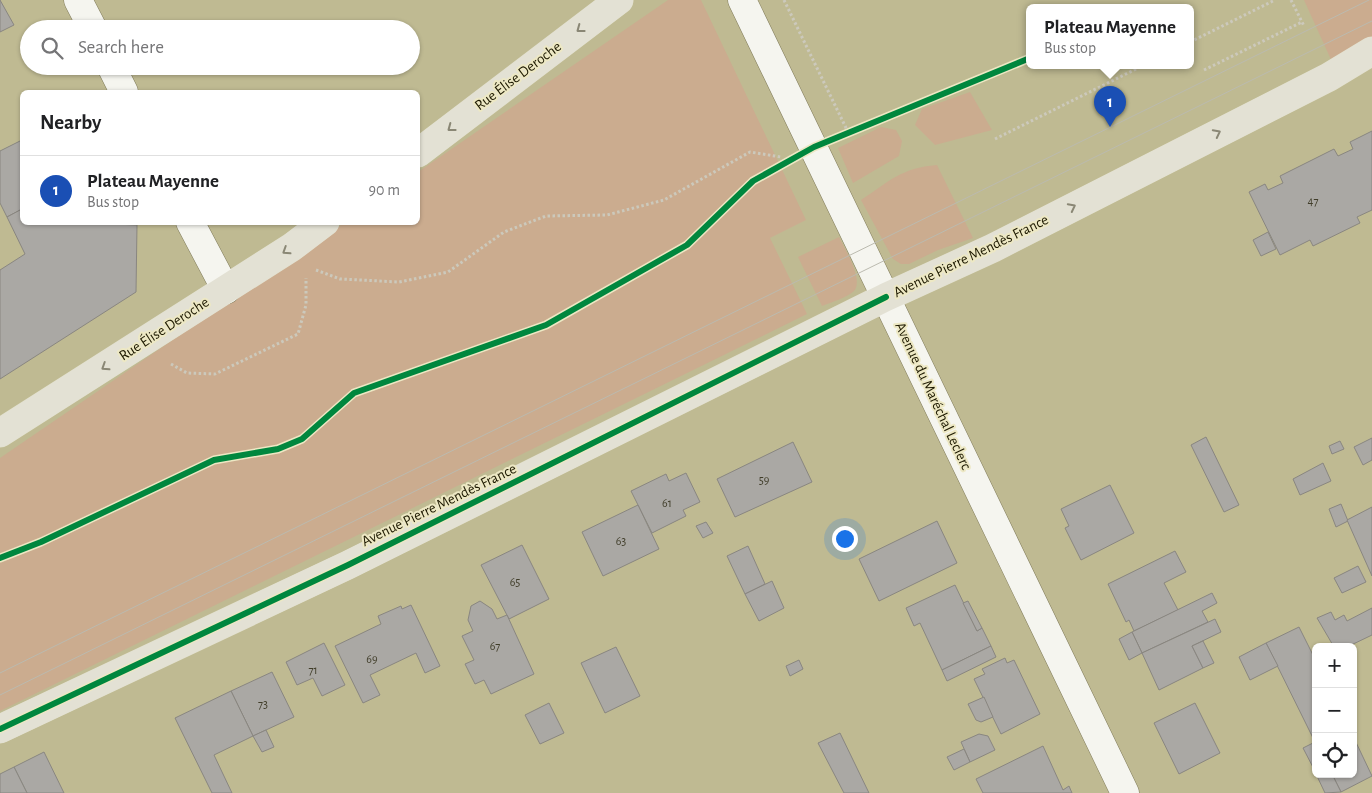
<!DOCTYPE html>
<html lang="en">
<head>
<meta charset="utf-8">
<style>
	:root { --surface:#fff; --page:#f6f6f6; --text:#202124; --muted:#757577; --line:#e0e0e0; --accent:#7c3aed }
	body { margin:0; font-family:"Alegreya Sans",sans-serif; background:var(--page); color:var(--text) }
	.controls { position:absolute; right:15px; bottom:15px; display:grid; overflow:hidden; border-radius:8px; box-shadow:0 1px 4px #0004 }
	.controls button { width:45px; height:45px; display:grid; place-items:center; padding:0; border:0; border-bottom:1px solid var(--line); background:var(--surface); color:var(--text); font:25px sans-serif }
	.you { position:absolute; left:844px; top:538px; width:18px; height:18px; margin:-12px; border:4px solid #fff; border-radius:50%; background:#1a73e8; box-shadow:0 0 0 8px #1a73e833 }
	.badge { display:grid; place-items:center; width:32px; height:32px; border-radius:50%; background:var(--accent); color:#fff; font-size:16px; font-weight:700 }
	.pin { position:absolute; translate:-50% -41px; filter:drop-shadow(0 1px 2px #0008) }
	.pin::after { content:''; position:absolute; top:26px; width:18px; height:15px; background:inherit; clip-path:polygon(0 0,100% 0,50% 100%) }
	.popup { position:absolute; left:1026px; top:4px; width:168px; height:65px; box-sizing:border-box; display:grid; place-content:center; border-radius:8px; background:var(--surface); filter:drop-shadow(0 1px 4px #0005); font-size:16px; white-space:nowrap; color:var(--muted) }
	.popup b { font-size:19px; color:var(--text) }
	.popup::after { content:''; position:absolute; left:50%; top:100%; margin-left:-10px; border:10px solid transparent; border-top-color:var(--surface) }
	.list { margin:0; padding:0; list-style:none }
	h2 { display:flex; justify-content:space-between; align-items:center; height:65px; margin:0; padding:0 20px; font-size:21px }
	h2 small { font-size:16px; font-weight:400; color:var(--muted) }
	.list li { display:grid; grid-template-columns:32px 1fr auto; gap:15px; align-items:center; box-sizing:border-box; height:70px; padding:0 20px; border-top:1px solid var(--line) }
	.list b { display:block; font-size:19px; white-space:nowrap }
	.list p { margin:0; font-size:16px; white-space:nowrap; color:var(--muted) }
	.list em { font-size:16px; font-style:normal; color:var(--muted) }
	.icon { flex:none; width:28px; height:28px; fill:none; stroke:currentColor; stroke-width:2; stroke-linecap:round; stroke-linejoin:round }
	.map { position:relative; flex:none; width:1372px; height:793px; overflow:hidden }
	.search { position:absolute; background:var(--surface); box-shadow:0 1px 4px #0004; left:20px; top:20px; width:400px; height:55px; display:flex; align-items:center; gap:12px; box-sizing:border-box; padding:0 18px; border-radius:28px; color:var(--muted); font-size:19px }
	.panel { position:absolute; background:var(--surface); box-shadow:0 1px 4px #0004; left:20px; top:90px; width:400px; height:135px; border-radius:8px }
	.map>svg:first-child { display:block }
	.green { fill:#cbac8f }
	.building { fill:#aaa8a4; stroke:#898680 }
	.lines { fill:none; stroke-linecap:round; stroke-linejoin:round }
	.minor-casing { stroke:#807b5a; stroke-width:29 }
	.major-casing { stroke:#e2e0ce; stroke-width:29 }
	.path { stroke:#ccc9bc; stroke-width:3; stroke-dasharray:2.5 2.5; stroke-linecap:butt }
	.minor { stroke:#f5f5ef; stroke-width:28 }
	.major { stroke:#e3e1d4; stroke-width:28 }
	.tram { stroke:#bbbaaf; stroke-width:1 }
	.cycleway-casing { stroke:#ede8c4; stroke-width:9 }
	.cycleway { stroke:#00873e; stroke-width:6 }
	.oneway { stroke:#8a8775 }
	.labels { text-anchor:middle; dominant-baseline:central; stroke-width:4; stroke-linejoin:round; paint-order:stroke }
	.number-label { font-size:12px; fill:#403d29 }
	.street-label { font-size:15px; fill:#1d1900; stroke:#ede8c4 }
</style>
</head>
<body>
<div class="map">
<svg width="1372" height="793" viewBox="0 0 1372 793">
	<rect width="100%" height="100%" fill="#bfba92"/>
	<g class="green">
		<path d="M668,0H701L806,220L770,238L807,314L0,711V458L344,223L418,222V172Z"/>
		<path d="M1304,0H1372V37L1333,64Z"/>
		<path d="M970,92L992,130L935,145L915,125L922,109Z"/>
		<path d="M881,127L896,130L902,141L899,156L853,183L838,148Z"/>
		<path d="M937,165L973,238L938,250L909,264H901L893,259L861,200C890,181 901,168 937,165Z"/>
		<path d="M839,237C845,249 864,280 854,291C846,298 832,302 822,306L798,257Z"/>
	</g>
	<g class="building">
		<path d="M0,0L14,25L0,32Z"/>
		<path d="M1372,131V210L1357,217L1360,223L1313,246L1310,240L1280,255L1249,192L1265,184L1268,190L1283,183L1280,176L1334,149L1338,156L1353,149L1350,142Z"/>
		<path d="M22,140V209L7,217L0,203V151Z"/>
		<path d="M22,209V222H113L114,224L137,225L136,292L0,379V270L25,254L7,217Z"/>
		<path d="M1268,232L1276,249L1261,256L1253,240Z"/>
		<path d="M1206,437L1239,505L1224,512L1191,445Z"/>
		<path d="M1372,438V460L1363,465L1354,447Z"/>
		<path d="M1340,441L1344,449L1332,454L1329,446Z"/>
		<path d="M793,442L812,482L735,517L717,479Z"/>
		<path d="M1323,463L1331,481L1300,495L1293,479Z"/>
		<path d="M686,473L700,502L683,510L686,516L652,533L631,491L666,474L669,481Z"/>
		<path d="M1110,485L1134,533L1081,560L1065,528L1069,526L1061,509Z"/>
		<path d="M1341,504L1348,521L1336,527L1329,509Z"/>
		<path d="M638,505L659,549L603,576L582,532Z"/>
		<path d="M1372,507V576L1347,520Z"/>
		<path d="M937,521L957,563L879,601L859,559Z"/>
		<path d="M706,522L713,533L703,538L696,526Z"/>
		<path d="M522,545L549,599L509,619L481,565Z"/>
		<path d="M748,546L765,584L745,594L727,556Z"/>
		<path d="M1175,551L1186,572L1164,583L1178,610L1134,631L1129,620L1126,622L1108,584Z"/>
		<path d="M1358,566L1366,582L1342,593L1334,578Z"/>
		<path d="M772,581L784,608L759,621L745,594Z"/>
		<path d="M955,585L977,631L982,628L991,646L942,670L920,623L914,626L906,608Z"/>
		<path d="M1212,593L1217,603L1202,611L1208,622L1142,653L1132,632Z"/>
		<path d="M480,601L492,609L497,619L507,615L534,674L491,694L484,680L475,684L465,664L474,660L462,636L473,631L468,620L471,606Z"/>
		<path d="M968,601L982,628L977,631L963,603Z"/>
		<path d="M411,605L440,666L425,673L416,653L370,675L380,695L363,703L335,646L381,624L378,616L401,606L402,609Z"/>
		<path d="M1372,608V635L1347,647H1334L1317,618L1331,612L1335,620L1344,615L1347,621Z"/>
		<path d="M1215,619L1221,632L1192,646L1203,668L1159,690L1142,653Z"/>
		<path d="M1299,627L1316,661L1315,742L1266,643Z"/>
		<path d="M1132,632L1142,653L1129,660L1119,639Z"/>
		<path d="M1203,641L1214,663L1203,668L1192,646Z"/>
		<path d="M324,643L345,685L322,696L313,678L297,685L286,662Z"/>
		<path d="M1266,643L1278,666L1250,680L1239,657Z"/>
		<path d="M991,646L996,657L947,681L942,670Z"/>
		<path d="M616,647L640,696L605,713L581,663Z"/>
		<path d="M1005,658L1007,663L1014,660L1040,714L1001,734L974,679L985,674L982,669Z"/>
		<path d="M799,660L803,669L790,676L786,666Z"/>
		<path d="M272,672L294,717L253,736L231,691Z"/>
		<path d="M231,691L253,736L214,755L232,793H212L175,718Z"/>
		<path d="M984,697L993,717L981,722L976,720L968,704Z"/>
		<path d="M549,703L564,733L540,744L525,715Z"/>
		<path d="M1195,703L1220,753L1179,774L1154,723Z"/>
		<path d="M266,730L274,747L262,752L253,736Z"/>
		<path d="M840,733L869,793H844L818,743Z"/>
		<path d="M979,734L988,736L995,750L970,762L961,742Z"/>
		<path d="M1353,736L1372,776L1341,792L1332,774H1353Z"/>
		<path d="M1315,742L1316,743V773L1303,748Z"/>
		<path d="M1043,746L1063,790L1069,786L1072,793H983L976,779Z"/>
		<path d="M964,749L970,762L954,770L947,757Z"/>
		<path d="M44,752L64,793H27L14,767Z"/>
		<path d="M14,767L27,793H0V774Z"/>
		<path d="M1316,774H1332L1341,792L1325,793Z"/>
	</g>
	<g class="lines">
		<g class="minor-casing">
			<g id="minor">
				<path d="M78,0L93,29"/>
				<path d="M742,0L1125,793"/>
				<path d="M111,66L124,92"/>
				<path d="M190,222L226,290"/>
			</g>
		</g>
		<g class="major-casing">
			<g id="major">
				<path d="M418,153L619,0"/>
				<path d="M0,433L292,247L325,222"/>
				<path d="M0,729L348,565L886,297L993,248L1329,77L1372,51"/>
			</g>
		</g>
		<g class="path">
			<path d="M784,0L848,132"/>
			<path d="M1291,0L1304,26"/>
			<path d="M1190,42L1275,0"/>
			<path d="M1204,70L1302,22"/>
			<path d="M995,139L1142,66"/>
			<path d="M316,270L340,279L399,282L448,272L504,232L546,216L607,215L664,200L750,152L781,157"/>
			<path d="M171,364L187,373L215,374L298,334L306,305V278"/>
		</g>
		<use href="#minor" class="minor"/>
		<use href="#major" class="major"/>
		<g class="tram">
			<path d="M0,673L1369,0"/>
			<path d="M0,695L1372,21"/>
		</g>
		<g class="cycleway-casing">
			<g id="cycleway">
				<path d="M0,558L41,542L214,460L278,449L302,439L354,393L546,325L687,245L753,181L814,147L1030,58"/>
				<path d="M0,729L348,565L886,297"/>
			</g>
		</g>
		<use href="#cycleway" class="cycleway"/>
	</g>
	<defs><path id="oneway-chevron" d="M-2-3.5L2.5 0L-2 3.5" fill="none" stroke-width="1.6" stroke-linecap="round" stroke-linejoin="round" transform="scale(1.25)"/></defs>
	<g class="oneway">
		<use href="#oneway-chevron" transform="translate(580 29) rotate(143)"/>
		<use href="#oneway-chevron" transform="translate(451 128) rotate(143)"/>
		<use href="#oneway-chevron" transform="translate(1217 133) rotate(-27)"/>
		<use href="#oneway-chevron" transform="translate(1072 207) rotate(-27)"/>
		<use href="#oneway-chevron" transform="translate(286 251) rotate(147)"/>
		<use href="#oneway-chevron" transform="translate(105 367) rotate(147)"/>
	</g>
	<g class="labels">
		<g class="number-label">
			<text x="1313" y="201">47</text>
			<text x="764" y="480">59</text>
			<text x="667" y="503">61</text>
			<text x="621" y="541">63</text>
			<text x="515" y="582">65</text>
			<text x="495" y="646">67</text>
			<text x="372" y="659">69</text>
			<text x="313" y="670">71</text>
			<text x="263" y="704">73</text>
		</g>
		<g class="street-label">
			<text transform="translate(518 76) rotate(-37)">Rue Élise Deroche</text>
			<text transform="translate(971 256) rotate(-26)">Avenue Pierre Mendès France</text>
			<text transform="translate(164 329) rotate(-33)">Rue Élise Deroche</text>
			<text transform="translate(933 396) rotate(65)">Avenue du Maréchal Leclerc</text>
			<text transform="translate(439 505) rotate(-26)">Avenue Pierre Mendès France</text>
		</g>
	</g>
</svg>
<div class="controls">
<button>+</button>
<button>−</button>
<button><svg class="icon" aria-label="locate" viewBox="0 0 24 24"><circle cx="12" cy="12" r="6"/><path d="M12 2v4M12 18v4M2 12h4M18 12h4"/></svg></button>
</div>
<div class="you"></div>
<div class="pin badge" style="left:1110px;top:127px;background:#1a4fb4">1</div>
<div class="popup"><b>Plateau Mayenne</b>Bus stop</div>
<div class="search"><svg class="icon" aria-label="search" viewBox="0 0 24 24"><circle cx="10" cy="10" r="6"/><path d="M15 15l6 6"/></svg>Search here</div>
<section class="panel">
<h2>Nearby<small></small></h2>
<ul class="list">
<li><span class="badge" style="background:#1a4fb4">1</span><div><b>Plateau Mayenne</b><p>Bus stop</p></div><em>90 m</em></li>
</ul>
</section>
</div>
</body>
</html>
